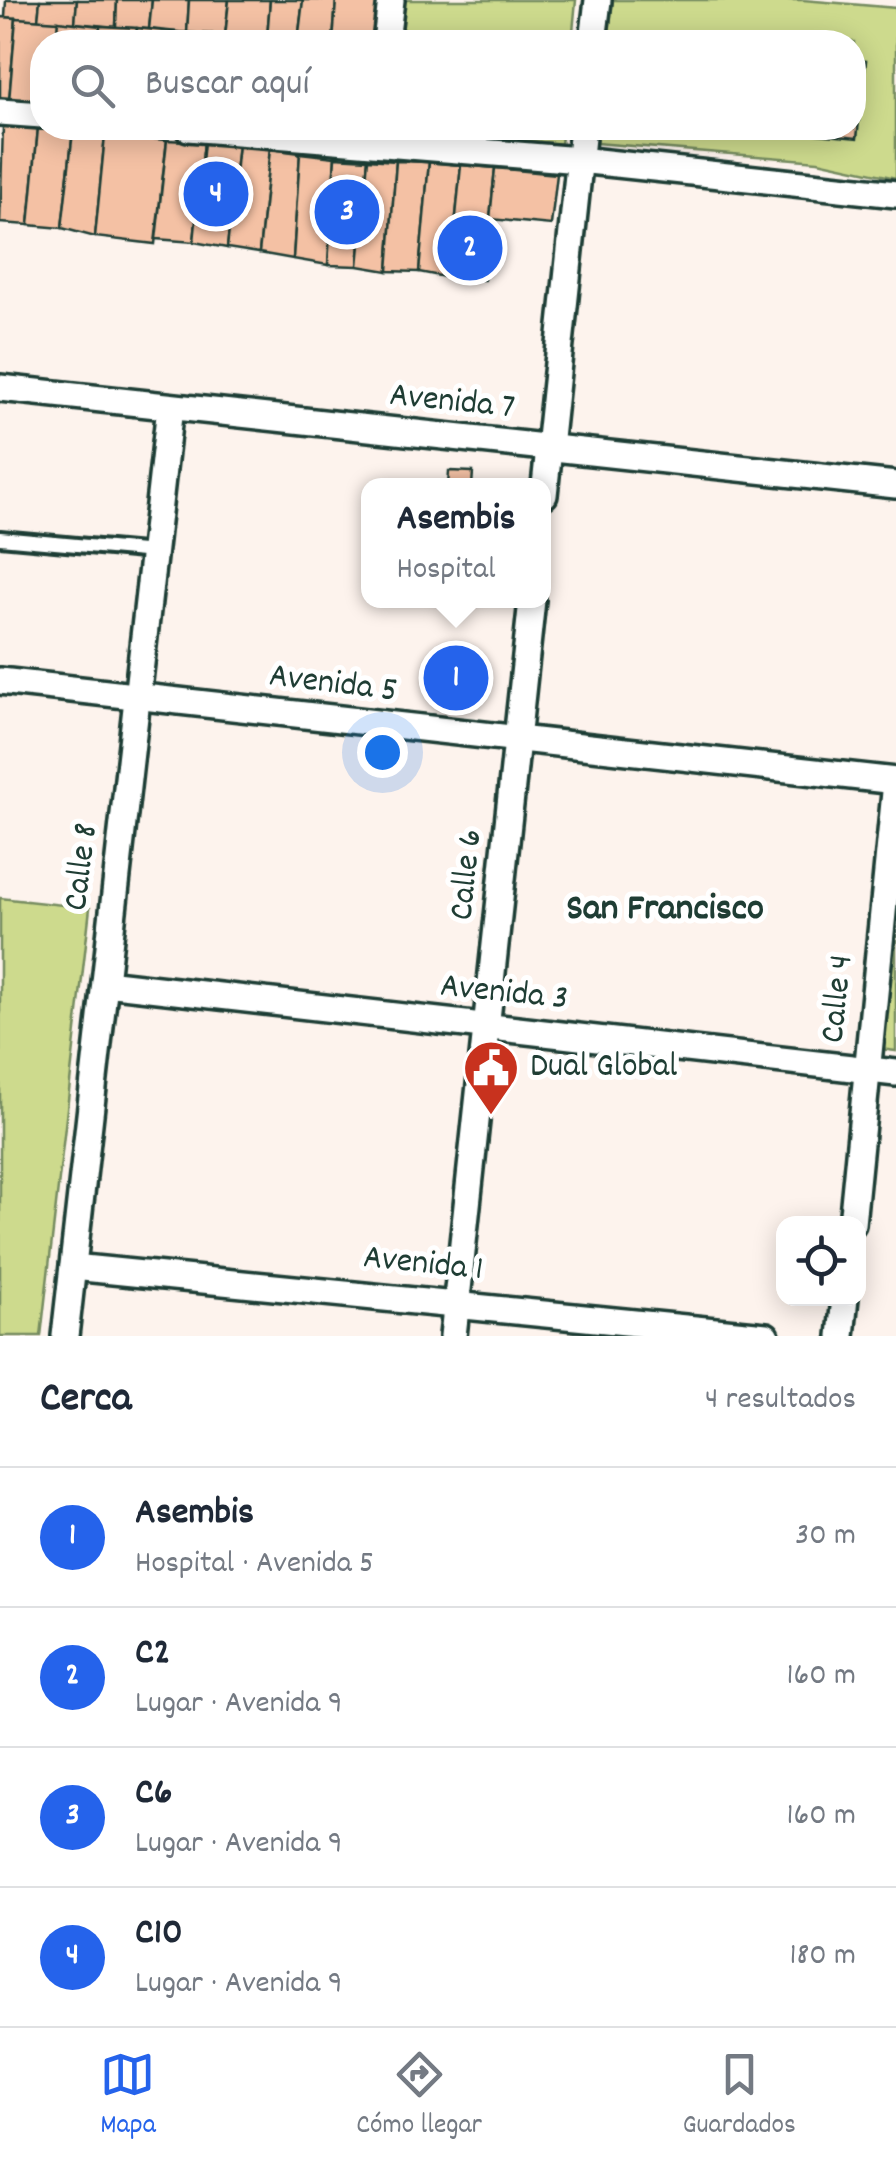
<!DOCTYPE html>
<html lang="es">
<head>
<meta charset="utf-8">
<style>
	:root { --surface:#fff; --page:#f6f6f7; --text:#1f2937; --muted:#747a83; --line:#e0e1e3; --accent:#2563eb }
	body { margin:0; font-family:Dekko,sans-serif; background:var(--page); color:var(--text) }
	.controls { position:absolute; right:30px; bottom:30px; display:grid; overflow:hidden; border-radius:20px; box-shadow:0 5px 25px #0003 }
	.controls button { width:90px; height:90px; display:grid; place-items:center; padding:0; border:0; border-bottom:2px solid var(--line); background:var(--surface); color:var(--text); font:50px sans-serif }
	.you { position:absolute; left:382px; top:752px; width:35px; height:35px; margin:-25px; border:8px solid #fff; border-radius:50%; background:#1a73e8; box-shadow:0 0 0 15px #1a73e833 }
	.badge { display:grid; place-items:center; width:65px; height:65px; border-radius:50%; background:var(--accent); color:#fff; font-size:32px; font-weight:700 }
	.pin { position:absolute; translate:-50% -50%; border:5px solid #fff; box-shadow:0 2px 10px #0006 }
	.popup { position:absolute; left:361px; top:478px; width:190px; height:130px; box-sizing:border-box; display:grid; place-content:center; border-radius:20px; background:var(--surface); filter:drop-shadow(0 2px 8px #0005); font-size:32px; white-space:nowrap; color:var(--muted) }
	.popup b { font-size:38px; color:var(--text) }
	.popup::after { content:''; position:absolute; left:50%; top:100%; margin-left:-20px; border:20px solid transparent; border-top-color:var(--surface) }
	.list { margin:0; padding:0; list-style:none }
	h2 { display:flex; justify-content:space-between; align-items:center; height:130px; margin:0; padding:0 40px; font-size:42px }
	h2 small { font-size:32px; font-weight:400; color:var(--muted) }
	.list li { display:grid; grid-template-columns:65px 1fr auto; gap:30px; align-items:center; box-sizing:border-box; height:140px; padding:0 40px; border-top:2px solid var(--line) }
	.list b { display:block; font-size:38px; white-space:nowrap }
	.list p { margin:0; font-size:32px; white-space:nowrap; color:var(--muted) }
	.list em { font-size:32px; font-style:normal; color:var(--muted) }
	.icon { flex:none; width:55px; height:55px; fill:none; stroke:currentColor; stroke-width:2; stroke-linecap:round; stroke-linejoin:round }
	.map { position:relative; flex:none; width:896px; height:1336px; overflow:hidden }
	.search { position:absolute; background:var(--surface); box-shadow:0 5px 25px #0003; left:30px; right:30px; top:30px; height:110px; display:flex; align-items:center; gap:25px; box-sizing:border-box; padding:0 35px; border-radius:40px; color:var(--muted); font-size:38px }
	.sheet { height:690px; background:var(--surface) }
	nav { display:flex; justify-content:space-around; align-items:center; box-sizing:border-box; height:140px; border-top:2px solid var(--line); background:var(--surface); font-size:28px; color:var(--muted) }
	nav a { display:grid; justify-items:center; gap:5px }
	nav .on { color:var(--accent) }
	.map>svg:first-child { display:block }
	.green { fill:#cdda8d; stroke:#768c60; stroke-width:2.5 }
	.building { fill:#f4c1a4; stroke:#1f3d34; stroke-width:2.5 }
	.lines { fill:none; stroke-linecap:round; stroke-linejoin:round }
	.lane-casing { stroke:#1f3d34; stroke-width:20 }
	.street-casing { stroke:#1f3d34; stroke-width:32 }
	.lane { stroke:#fff; stroke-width:12 }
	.street { stroke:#fff; stroke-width:25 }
	.labels { text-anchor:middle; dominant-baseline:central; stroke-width:10; stroke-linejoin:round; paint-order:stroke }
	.street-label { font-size:35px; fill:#1f3d34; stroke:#fff }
	.poi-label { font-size:35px; fill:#1f3d34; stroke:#fff; text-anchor:start }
	.neighbourhood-label { font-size:38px; font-weight:bold; fill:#1f3d34; stroke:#fff }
</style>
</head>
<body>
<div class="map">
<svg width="896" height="1336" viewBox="0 0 896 1336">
	<rect width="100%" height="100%" fill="#fdf3ed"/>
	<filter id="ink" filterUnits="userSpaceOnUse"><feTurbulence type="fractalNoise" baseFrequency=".01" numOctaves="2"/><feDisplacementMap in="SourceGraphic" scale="20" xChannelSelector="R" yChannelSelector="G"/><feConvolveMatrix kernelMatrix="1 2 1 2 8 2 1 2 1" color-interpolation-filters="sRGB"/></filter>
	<g filter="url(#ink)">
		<g class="green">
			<path d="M403,0H576L572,42H399Z"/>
			<path d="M613,0H803L896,8V178L818,161L596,143L598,128H756L857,137L865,62L854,60V42H608Z"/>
			<path d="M390,128H563L561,144Z"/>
			<path d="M896,884V1051L880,1049Z"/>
			<path d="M0,898L90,908L41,1336H0Z"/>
		</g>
		<g class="building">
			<path d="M6,0H40L38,20L5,17Z"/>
			<path d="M40,0H77L75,23L38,20Z"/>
			<path d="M77,0H117L116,27L75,23Z"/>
			<path d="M117,0H152L149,29L116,27Z"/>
			<path d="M152,0H189L187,33L149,29Z"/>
			<path d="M189,0H229L225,36L187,33Z"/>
			<path d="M229,0H270L267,38L225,36Z"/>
			<path d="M270,0H303L298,41L267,38Z"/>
			<path d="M303,0H336L333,42L298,41Z"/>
			<path d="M336,0H380L376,42H333Z"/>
			<path d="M0,17L16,18L9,101L0,100Z"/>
			<path d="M16,18L58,21L56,42H42V104L9,101Z"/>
			<path d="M58,21L100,26L99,42H56Z"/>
			<path d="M100,26L137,28L136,42H99Z"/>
			<path d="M137,28L174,32V42H136Z"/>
			<path d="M174,32L212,34V42H174Z"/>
			<path d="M212,34L252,38V42H212Z"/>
			<path d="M252,38H267L298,41L252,42Z"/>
			<path d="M854,60L866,61L857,138L756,128H854Z"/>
			<path d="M3,126L38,128L29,225L0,223Z"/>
			<path d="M38,128L73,131L62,228L29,225Z"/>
			<path d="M73,131L105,135L95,237L62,228Z"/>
			<path d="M105,135L167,140L155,244L95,237Z"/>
			<path d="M167,140L204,142L194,242L156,239Z"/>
			<path d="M204,142L238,145L227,248L194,242Z"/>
			<path d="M238,145L270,149L259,253L227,248Z"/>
			<path d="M270,149L300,153L293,259L259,253Z"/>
			<path d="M300,153L335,157L328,265L293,259Z"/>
			<path d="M335,157L368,159L358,266L328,265Z"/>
			<path d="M368,159L396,161L388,271L358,266Z"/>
			<path d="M396,161L429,162L419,272L388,271Z"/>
			<path d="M429,162L461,165L450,278L419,272Z"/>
			<path d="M461,165L495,168L484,280L450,278Z"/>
			<path d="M495,168L557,174L551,225L490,219Z"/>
			<path d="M449,471L473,472L472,486H448Z"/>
		</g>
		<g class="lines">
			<g class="lane-casing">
				<path id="lane" d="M0,538L154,552"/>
			</g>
			<g class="street-casing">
				<g id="street">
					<path d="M386,42L391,0"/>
					<path d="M593,42L598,0"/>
					<path d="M0,112L42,115"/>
					<path d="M188,128L579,160L896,194"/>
					<path d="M0,388L896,485"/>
					<path d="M544,495L583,128"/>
					<path d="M0,681L896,781"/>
					<path d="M105,983L896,1073"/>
					<path d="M852,1224L896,782"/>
					<path d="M73,1267L766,1336"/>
					<path d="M65,1336L170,407"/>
					<path d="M453,1336L532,600"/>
					<path d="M841,1336L845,1298"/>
				</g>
			</g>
			<use href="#lane" class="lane"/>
			<use href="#street" class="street"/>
		</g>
	</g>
	<defs>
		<g id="civic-pin" transform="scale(2.875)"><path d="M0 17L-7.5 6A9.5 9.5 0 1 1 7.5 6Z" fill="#c8321e" stroke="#fff"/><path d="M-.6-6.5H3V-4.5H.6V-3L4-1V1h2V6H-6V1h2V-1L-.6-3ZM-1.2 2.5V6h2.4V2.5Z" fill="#fff"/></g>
	</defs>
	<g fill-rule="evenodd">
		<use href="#civic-pin" x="491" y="1068"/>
	</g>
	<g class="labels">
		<g class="street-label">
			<text transform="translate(452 403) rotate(6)">Avenida 7</text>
			<text transform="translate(333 685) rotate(7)">Avenida 5</text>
			<text transform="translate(83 867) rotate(-83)">Calle 8</text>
			<text transform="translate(468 875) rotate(-84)">Calle 6</text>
			<text transform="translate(504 994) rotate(6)">Avenida 3</text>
			<text transform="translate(839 999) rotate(-84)">Calle 4</text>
			<text transform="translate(423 1265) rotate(6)">Avenida 1</text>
		</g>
		<g class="poi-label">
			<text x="530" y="1068">Dual Global</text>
		</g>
		<g class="neighbourhood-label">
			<text x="665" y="910">San Francisco</text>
		</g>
	</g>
</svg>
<div class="controls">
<button><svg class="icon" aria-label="locate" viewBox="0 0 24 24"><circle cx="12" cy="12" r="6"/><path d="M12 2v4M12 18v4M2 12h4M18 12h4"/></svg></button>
</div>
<div class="you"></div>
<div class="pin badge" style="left:456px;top:678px">1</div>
<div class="popup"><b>Asembis</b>Hospital</div>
<div class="pin badge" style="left:470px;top:248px">2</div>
<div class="pin badge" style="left:347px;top:212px">3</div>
<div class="pin badge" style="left:216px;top:194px">4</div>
<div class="search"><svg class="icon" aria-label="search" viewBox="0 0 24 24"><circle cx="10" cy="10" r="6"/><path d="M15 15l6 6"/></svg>Buscar aquí</div>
</div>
<section class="sheet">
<h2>Cerca<small>4 resultados</small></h2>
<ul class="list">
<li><span class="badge">1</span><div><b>Asembis</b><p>Hospital · Avenida 5</p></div><em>30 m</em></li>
<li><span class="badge">2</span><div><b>C2</b><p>Lugar · Avenida 9</p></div><em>160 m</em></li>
<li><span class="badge">3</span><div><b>C6</b><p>Lugar · Avenida 9</p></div><em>160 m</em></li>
<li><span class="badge">4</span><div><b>C10</b><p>Lugar · Avenida 9</p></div><em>180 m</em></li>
</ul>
</section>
<nav>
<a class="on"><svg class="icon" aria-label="map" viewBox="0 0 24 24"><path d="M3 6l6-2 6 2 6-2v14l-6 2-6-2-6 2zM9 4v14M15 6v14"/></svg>Mapa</a>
<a><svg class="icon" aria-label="directions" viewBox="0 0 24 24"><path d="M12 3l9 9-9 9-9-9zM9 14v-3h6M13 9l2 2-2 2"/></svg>Cómo llegar</a>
<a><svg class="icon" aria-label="saved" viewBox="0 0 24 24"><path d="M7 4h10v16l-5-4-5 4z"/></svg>Guardados</a>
</nav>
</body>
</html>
